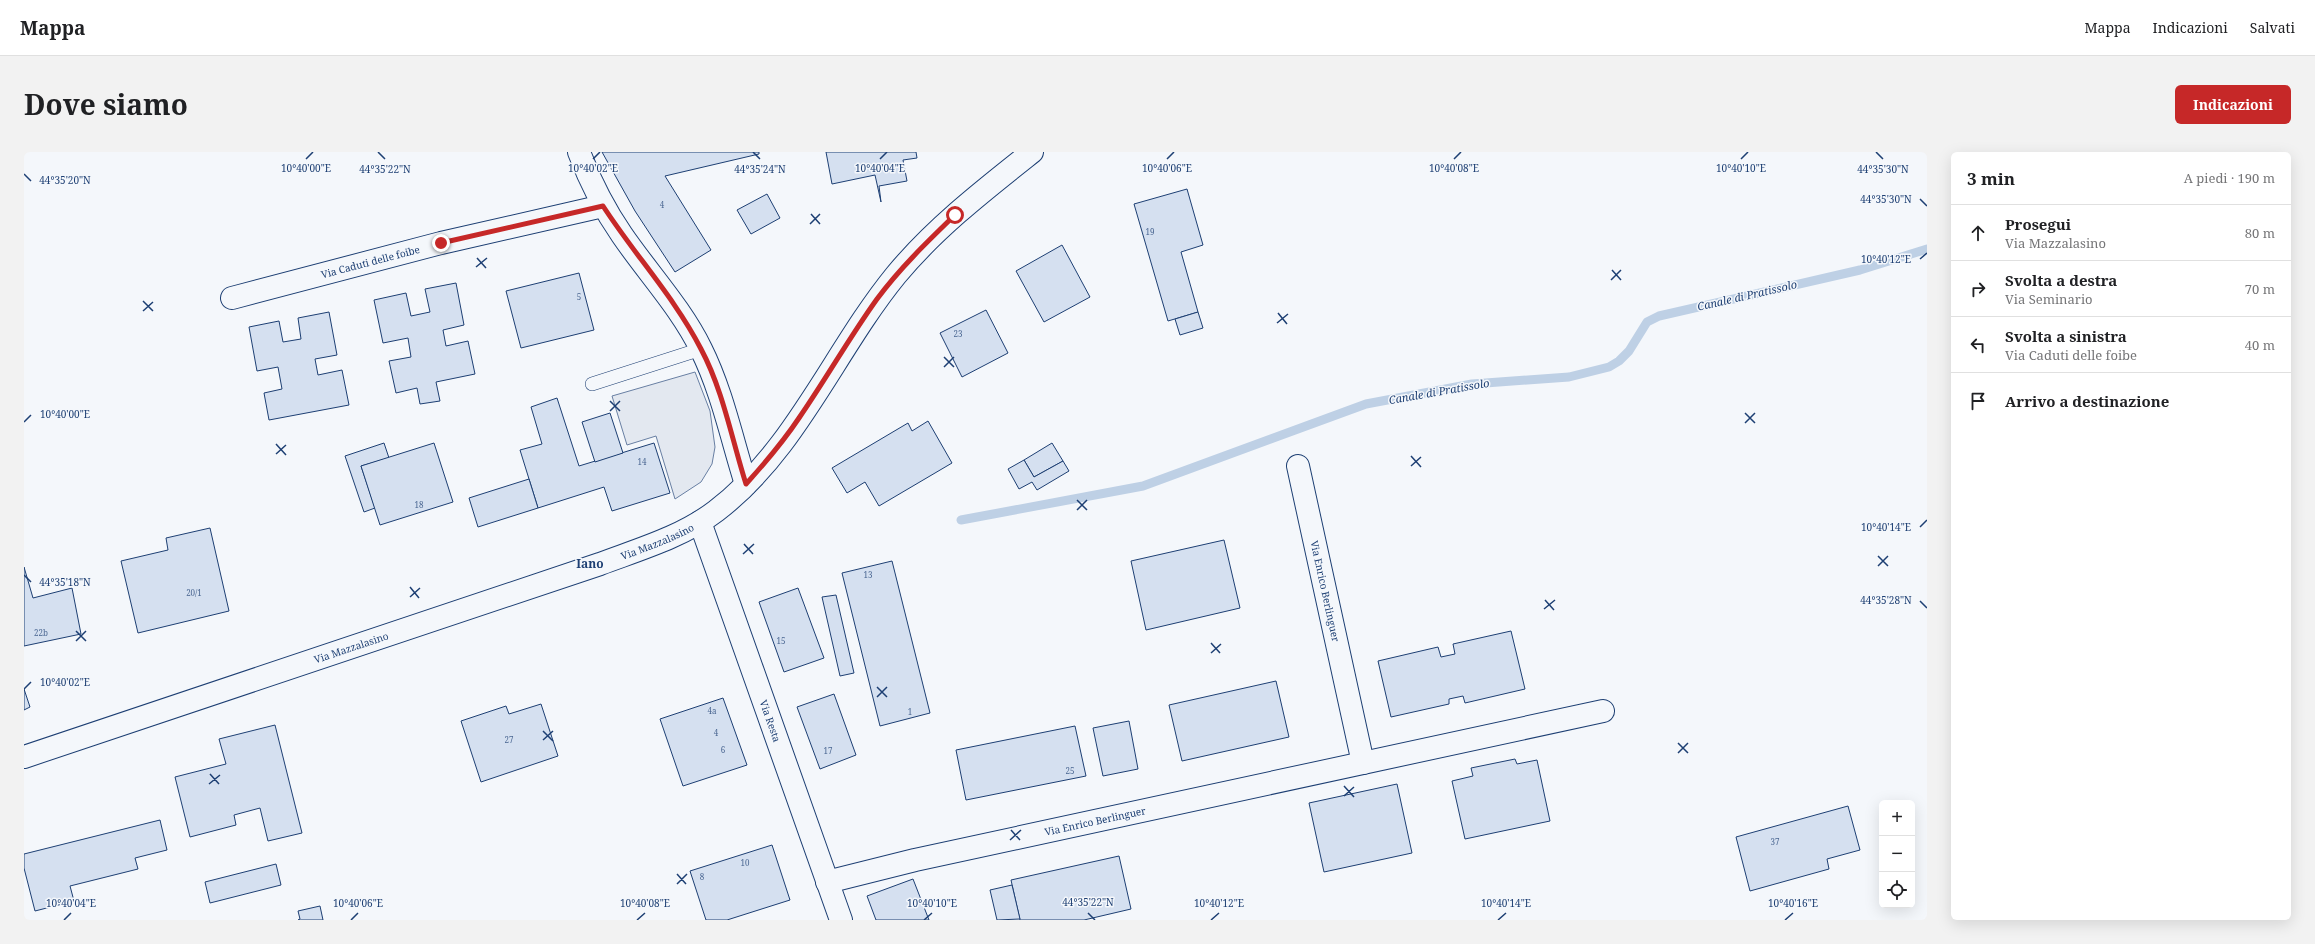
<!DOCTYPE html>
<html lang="it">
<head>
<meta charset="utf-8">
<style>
	:root { --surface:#fff; --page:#f2f2f2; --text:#202124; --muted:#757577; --line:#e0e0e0; --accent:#c62828 }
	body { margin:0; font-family:"Noto Serif",serif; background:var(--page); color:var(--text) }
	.controls { position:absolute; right:12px; bottom:12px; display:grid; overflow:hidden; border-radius:6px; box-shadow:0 4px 16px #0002 }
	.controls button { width:36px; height:36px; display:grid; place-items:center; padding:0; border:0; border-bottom:1px solid var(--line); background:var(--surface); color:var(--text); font:20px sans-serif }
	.stop { position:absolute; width:12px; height:12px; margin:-9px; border:3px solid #c62828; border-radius:50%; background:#fff }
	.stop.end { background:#c62828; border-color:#fff; box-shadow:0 1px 4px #0008 }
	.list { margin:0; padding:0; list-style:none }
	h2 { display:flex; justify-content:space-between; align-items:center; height:52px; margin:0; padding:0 16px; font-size:17px }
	h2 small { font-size:13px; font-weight:400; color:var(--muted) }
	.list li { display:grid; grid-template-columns:26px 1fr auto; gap:12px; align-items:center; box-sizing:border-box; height:56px; padding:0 16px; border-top:1px solid var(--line) }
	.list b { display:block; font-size:15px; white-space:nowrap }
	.list p { margin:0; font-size:13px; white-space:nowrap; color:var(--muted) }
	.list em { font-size:13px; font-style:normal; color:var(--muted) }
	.icon { flex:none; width:22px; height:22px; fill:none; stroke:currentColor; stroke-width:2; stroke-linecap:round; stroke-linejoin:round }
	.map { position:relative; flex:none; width:1903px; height:768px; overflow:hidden; border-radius:6px }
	header { display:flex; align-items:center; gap:24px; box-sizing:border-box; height:56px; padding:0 20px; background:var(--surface); border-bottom:1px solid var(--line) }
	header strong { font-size:19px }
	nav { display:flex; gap:22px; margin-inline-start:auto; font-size:14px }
	.intro { display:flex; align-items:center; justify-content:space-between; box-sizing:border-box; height:96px; padding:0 24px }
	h1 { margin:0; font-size:28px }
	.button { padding:10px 18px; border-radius:6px; background:var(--accent); color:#fff; font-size:14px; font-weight:700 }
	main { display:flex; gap:24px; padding:0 24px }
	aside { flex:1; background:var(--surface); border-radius:6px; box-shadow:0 4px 16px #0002 }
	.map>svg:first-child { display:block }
	.parking { fill:#e3e8f0; stroke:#687fa3 }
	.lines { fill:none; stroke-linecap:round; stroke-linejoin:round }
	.stream { stroke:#bed0e5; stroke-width:9 }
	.building { fill:#d5e0f0; stroke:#1d3f73 }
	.service-casing { stroke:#1d3f73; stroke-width:14 }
	.minor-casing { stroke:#1d3f73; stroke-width:24 }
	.secondary-casing { stroke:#1d3f73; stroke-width:24 }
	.service { stroke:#f4f7fb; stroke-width:13 }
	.minor { stroke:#f4f7fb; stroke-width:22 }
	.secondary { stroke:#f4f7fb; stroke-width:22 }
	.route { stroke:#c62828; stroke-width:5 }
	.ticks { fill:none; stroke:#1d3f73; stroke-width:1.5 }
	.labels { text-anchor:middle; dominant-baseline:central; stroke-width:3; stroke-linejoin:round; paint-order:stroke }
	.number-label { font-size:8px; fill:#4b6792 }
	.street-label { font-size:10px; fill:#1d3f73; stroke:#f4f7fb }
	.water-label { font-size:11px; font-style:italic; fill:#1d3f73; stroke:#f4f7fb }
	.quarter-label { font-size:12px; font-weight:bold; fill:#1d3f73; stroke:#f4f7fb }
	.ticks-label { font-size:10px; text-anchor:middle; fill:#1d3f73; stroke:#f4f7fb; stroke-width:3; stroke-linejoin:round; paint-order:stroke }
</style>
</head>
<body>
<header>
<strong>Mappa</strong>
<nav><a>Mappa</a><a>Indicazioni</a><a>Salvati</a></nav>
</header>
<div class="intro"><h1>Dove siamo</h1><a class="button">Indicazioni</a></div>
<main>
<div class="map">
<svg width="1903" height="768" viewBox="0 0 1903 768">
	<rect width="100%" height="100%" fill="#f4f7fb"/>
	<path class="parking" d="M671,220L686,259L691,295L688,312L677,330L651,347L632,284L603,293L588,244Z"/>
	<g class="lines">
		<path class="stream" d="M937,368L1119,334L1342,252L1448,232L1545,225L1585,215L1595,209L1605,199L1623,170L1635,164L1836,118L1903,97"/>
	</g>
	<g class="building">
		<path d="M578,0H735V2L641,24L687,98L651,120L611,59Z"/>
		<path d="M802,0H892L893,6L879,8L883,29L855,34L857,50L851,23L808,32Z"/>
		<path d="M1163,37L1179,93L1157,100L1174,160L1144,169L1110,52Z"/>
		<path d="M743,42L756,66L727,82L713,58Z"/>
		<path d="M1038,93L1066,145L1020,170L992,119Z"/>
		<path d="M555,121L570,178L497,196L482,139Z"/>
		<path d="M432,131L440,173L419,178L422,194L444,189L451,222L412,230L416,249L396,252L393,236L372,241L365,209L387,205L384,186L359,191L350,148L382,141L387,164L406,160L401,137Z"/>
		<path d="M962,158L984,201L938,225L916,181Z"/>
		<path d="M305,160L313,203L291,207L294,223L318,218L325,253L245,268L240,241L258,237L254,215L233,219L225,175L255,169L259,190L277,187L274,166Z"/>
		<path d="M1174,160L1179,176L1156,183L1151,167Z"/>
		<path d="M533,246L555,314L630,291L646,341L588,359L580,335L514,356L496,298L518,292L507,255Z"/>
		<path d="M586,261L599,301L571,310L558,270Z"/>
		<path d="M904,269L928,311L855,354L841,330L823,341L808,316L884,271L888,279Z"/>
		<path d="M360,291L365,306L337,314L351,356L340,360L321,304Z"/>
		<path d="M410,291L429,350L356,373L337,314Z"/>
		<path d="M1028,291L1039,309L1010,325L1000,308Z"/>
		<path d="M1000,308L1010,325L1039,309L1045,319L1013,338L1008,330L995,337L984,317Z"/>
		<path d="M505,327L514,356L454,375L445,346Z"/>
		<path d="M186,376L205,459L114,481L97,409L144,398L142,386Z"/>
		<path d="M1200,388L1216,456L1122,478L1107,409Z"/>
		<path d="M868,409L906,561L856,574L818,421Z"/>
		<path d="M0,415L9,446L48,436L57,482L0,494Z"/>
		<path d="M774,436L800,506L760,520L735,450Z"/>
		<path d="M812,443L830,521L816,524L798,445Z"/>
		<path d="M1487,479L1501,537L1441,551L1439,544L1425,547V552L1367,565L1354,509L1414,495L1417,505L1431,502L1429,492Z"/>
		<path d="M1252,529L1265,585L1158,609L1145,553Z"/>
		<path d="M0,537L6,555L0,558Z"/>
		<path d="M810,542L832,603L796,617L773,555Z"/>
		<path d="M699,546L723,613L659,634L636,567Z"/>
		<path d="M517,552L534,604L457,630L437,569L482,554L485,562Z"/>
		<path d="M1105,569L1114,617L1079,624L1069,576Z"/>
		<path d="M251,573L278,681L244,689L236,656L210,663L212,673L166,685L151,625L202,612L195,587Z"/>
		<path d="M1051,574L1062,624L942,648L932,598Z"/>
		<path d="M1491,607L1493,612L1513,608L1526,669L1441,687L1428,629L1449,624L1447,616Z"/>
		<path d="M1373,632L1388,701L1300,720L1285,651Z"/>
		<path d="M1824,654L1836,698L1803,707L1805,717L1726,739L1712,685Z"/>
		<path d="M136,668L143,698L111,706L114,717L46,734L50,749L11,759L0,716V702Z"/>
		<path d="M748,693L766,748L703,768H682L666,719Z"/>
		<path d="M1095,704L1107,757L1060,768H996L987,728Z"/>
		<path d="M252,712L257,733L186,751L181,730Z"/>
		<path d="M889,727L905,768H852L843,744Z"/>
		<path d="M988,733L996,767L973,768L966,738Z"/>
		<path d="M296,754L299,768H274L276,767L274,759Z"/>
	</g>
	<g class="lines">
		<g class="service-casing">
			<path id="service" d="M568,232L677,197"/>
		</g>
		<g class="minor-casing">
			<g id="minor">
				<path d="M555,0C566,29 580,57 598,83C624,121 657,156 677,197C698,239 708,288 722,332"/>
				<path id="s1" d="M208,146L417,91L579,54"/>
				<path id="s2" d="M1274,314L1339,611"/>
				<path id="s3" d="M676,370L817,768"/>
				<path id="s4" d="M803,730L891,708L1579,559"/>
			</g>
		</g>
		<g class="secondary-casing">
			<g id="secondary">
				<path id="s5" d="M0,605L576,412C616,397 658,385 692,359C772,298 810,199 872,123C911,76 960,38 1008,0"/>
			</g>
		</g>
		<use href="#service" class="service"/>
		<use href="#minor" class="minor"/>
		<use href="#secondary" class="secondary"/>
	</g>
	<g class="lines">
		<path class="route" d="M417,91L579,54C610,102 651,146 677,197C699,238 708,288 722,332C741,311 759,290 775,266C802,227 825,186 853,147C876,116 903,90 931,63"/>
	</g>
	<path class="ticks" d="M354,0L361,7M729,0L736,7M1852,0L1859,7M282,7L289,0M569,7L576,0M856,7L863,0M1143,7L1150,0M1430,7L1437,0M1717,7L1724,0M0,22L7,29M1896,47L1903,54M787,62L796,72M786,72L796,62M453,106L462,116M1896,107L1903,101M452,115L463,106M1588,118L1597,128M1587,128L1597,118M119,149L129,159M119,159L129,150M1254,161L1263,172M1253,171L1264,162M920,205L930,215M920,215L930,205M586,249L596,259M586,259L596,249M1721,261L1731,271M0,270L7,263M1721,271L1731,261M252,292L262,303M252,302L262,293M1387,304L1397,315M1387,314L1397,305M1053,348L1063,358M1053,358L1063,348M1896,375L1903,368M720,392L729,402M719,402L730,392M1854,404L1864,414M1854,414L1864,404M0,423L7,430M386,435L395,446M386,445L396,436M1521,448L1530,458M1896,449L1903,456M1520,457L1531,448M52,479L62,489M52,489L62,479M1187,491L1196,501M1187,501L1197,492M853,535L863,545M0,537L7,530M853,545L863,535M519,579L529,589M519,588L529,579M1654,591L1664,601M1654,601L1664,591M186,622L195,632M185,632L196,623M1320,634L1330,645M1320,644L1330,635M987,678L996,688M986,688L997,678M653,722L662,732M653,732L663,722M1064,761L1071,768M40,768L47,761M327,768L334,761M613,768L621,761M900,768L908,761M1187,768L1195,761M1474,768L1482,761M1761,768L1769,761"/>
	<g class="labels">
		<g class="number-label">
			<text x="638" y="52">4</text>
			<text x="1126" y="79">19</text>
			<text x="555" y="144">5</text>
			<text x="934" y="181">23</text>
			<text x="618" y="309">14</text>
			<text x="395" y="352">18</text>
			<text x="844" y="422">13</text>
			<text x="170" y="440">20/1</text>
			<text x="17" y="480">22b</text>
			<text x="757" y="488">15</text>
			<text x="688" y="558">4a</text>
			<text x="886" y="559">1</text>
			<text x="692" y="580">4</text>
			<text x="485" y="587">27</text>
			<text x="699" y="597">6</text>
			<text x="804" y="598">17</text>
			<text x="1046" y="618">25</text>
			<text x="1751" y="689">37</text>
			<text x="721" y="710">10</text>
			<text x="678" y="724">8</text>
		</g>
		<g class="street-label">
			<text stroke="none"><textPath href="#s1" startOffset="143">Via Caduti delle foibe</textPath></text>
			<text stroke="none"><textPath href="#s5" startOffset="669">Via Mazzalasino</textPath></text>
			<text stroke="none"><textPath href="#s2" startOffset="128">Via Enrico Berlinguer</textPath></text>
			<text stroke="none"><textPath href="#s5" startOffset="345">Via Mazzalasino</textPath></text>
			<text stroke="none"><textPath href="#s3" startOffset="211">Via Resta</textPath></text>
			<text stroke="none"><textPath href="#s4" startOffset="275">Via Enrico Berlinguer</textPath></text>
		</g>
		<g class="water-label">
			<text transform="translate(1723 143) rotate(-13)">Canale di Pratissolo</text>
			<text transform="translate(1415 239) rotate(-10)">Canale di Pratissolo</text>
		</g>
		<g class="quarter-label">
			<text x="566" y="411">Iano</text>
		</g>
	</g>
	<g class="ticks-label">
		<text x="569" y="20">10°40'02"E</text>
		<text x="282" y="20">10°40'00"E</text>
		<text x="856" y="20">10°40'04"E</text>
		<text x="1143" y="20">10°40'06"E</text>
		<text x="1430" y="20">10°40'08"E</text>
		<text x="1717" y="20">10°40'10"E</text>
		<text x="361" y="21">44°35'22"N</text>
		<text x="736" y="21">44°35'24"N</text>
		<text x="1859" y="21">44°35'30"N</text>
		<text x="41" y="32">44°35'20"N</text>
		<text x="1862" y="51">44°35'30"N</text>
		<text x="1862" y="111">10°40'12"E</text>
		<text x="41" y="266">10°40'00"E</text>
		<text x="1862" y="379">10°40'14"E</text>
		<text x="41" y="434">44°35'18"N</text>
		<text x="1862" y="452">44°35'28"N</text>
		<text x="41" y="534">10°40'02"E</text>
		<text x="1064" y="754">44°35'22"N</text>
		<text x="47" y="755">10°40'04"E</text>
		<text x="334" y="755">10°40'06"E</text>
		<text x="621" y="755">10°40'08"E</text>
		<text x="908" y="755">10°40'10"E</text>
		<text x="1195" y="755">10°40'12"E</text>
		<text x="1482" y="755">10°40'14"E</text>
		<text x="1769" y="755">10°40'16"E</text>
	</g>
</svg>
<div class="controls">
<button>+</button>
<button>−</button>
<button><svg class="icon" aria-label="locate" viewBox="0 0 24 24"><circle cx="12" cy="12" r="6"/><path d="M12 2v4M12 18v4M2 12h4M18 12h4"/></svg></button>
</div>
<div class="stop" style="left:931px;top:63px"></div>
<div class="stop end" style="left:417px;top:91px"></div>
</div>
<aside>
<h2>3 min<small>A piedi · 190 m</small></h2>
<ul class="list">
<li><svg class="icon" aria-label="ahead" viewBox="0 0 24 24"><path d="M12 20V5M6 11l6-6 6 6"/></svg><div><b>Prosegui</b><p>Via Mazzalasino</p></div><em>80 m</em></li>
<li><svg class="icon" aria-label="right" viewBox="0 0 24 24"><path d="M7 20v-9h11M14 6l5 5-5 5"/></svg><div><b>Svolta a destra</b><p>Via Seminario</p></div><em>70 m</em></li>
<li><svg class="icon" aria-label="left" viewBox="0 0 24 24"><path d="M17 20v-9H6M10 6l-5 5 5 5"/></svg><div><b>Svolta a sinistra</b><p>Via Caduti delle foibe</p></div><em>40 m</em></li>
<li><svg class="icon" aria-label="arrive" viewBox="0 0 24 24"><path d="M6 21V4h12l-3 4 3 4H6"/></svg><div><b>Arrivo a destinazione</b></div></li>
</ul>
</aside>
</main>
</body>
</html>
